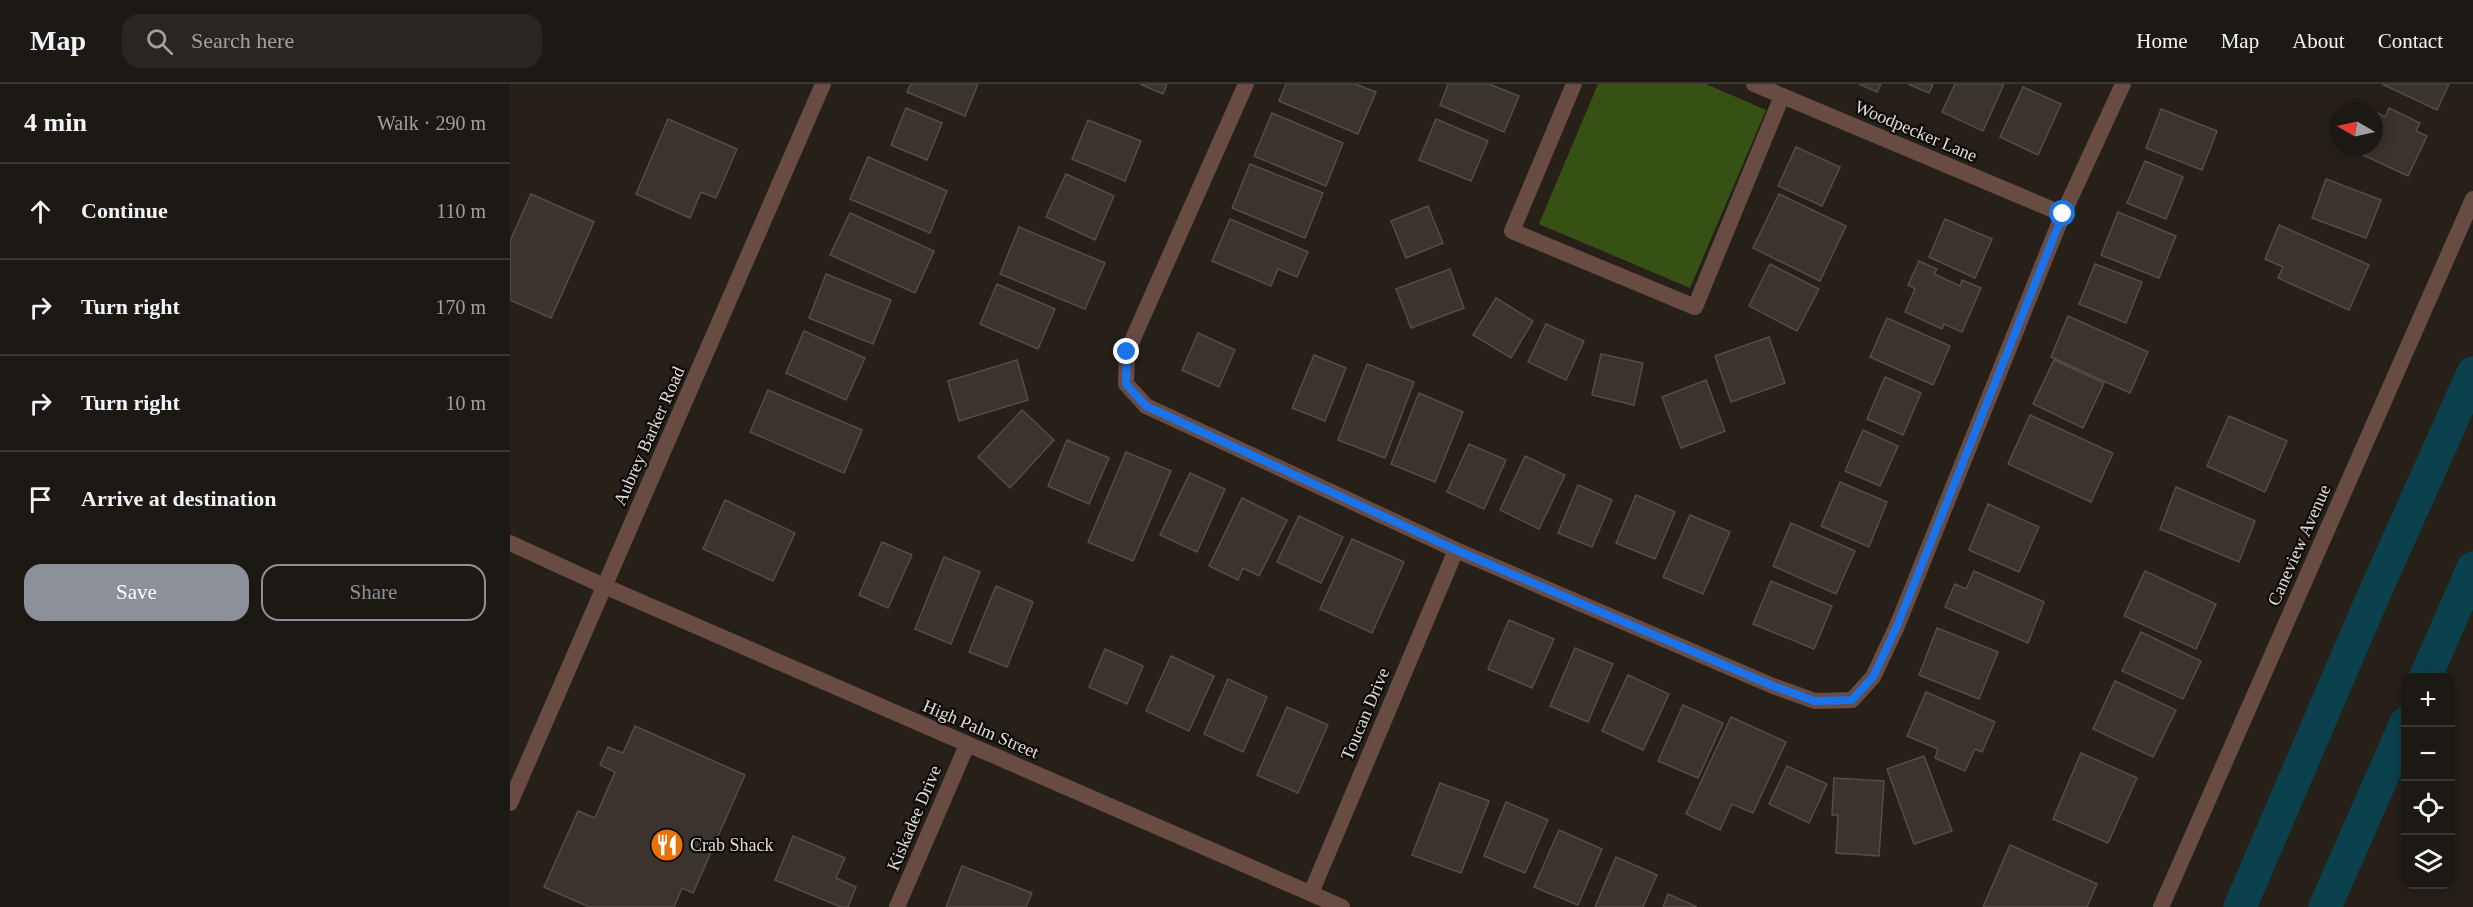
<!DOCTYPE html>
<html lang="en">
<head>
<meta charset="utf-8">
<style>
	:root { --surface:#1c1813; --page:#292521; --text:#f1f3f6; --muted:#a0a0a0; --line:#3a3733; --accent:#8c9099 }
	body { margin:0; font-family:Georgia,serif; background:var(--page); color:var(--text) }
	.controls { position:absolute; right:18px; bottom:18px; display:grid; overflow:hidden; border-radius:12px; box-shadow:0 3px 15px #0003 }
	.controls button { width:54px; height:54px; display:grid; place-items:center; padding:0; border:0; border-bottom:2px solid var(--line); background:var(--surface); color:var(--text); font:30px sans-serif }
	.compass { position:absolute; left:1819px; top:18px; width:54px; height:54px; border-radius:50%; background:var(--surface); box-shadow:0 3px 15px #0003; rotate:279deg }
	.stop { position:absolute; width:18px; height:18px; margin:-14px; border:4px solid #1a73e8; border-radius:50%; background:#fff }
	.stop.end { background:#1a73e8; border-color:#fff; box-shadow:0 2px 6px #0008 }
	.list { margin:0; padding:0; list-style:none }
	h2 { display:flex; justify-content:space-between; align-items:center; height:78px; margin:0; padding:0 24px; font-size:26px }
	h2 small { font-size:20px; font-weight:400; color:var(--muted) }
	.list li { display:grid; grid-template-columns:39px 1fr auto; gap:18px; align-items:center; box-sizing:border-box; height:96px; padding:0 24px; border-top:2px solid var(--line) }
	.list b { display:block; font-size:22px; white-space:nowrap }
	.list em { font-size:20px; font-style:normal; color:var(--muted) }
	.actions { display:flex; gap:12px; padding:18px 24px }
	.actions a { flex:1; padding:14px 0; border:2px solid var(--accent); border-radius:18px; text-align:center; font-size:21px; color:var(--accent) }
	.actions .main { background:var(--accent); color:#fff }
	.icon { flex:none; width:33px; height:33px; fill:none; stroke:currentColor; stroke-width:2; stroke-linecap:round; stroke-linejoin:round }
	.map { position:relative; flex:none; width:1963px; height:823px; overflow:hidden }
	header { display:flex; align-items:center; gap:36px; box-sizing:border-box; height:84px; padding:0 30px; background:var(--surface); border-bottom:2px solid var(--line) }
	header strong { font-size:28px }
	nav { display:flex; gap:33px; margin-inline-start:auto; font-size:21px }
	.search { width:420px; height:54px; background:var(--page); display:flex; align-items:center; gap:15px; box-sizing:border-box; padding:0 21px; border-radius:18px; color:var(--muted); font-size:22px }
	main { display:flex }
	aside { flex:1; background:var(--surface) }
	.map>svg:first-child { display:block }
	.green { fill:#375014 }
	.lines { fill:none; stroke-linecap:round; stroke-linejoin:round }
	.canal { stroke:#0b404d; stroke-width:33 }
	.building { fill:#3b332d; stroke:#544c46; stroke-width:1.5 }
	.minor { stroke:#684b43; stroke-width:16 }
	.tertiary { stroke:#684b43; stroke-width:16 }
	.route { stroke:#1a73e8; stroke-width:8 }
	.labels { text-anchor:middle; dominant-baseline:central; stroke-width:4.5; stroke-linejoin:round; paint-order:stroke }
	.street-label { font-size:18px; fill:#e1dcd8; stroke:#0d0a07 }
	.poi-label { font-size:18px; fill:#e1dcd8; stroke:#0d0a07; text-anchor:start }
</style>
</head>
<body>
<header>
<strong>Map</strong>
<div class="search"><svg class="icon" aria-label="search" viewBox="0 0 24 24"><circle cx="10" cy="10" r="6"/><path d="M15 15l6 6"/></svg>Search here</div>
<nav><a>Home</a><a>Map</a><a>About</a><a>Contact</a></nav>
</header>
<main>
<aside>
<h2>4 min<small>Walk · 290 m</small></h2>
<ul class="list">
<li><svg class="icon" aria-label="ahead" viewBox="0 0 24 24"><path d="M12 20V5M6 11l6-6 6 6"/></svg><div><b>Continue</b></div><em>110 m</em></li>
<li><svg class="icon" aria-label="right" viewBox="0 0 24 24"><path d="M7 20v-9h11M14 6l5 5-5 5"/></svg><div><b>Turn right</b></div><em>170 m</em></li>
<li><svg class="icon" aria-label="right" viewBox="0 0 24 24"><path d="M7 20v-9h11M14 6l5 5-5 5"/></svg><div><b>Turn right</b></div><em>10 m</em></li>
<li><svg class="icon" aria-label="arrive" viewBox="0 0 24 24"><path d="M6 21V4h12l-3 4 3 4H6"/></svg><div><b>Arrive at destination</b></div></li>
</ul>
<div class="actions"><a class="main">Save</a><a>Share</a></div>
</aside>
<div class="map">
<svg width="1963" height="823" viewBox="0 0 1963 823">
	<rect width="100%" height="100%" fill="#262019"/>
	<path class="green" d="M1088,0H1196L1256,26L1180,204L1029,140Z"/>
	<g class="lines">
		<g class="canal">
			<path d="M1915,594L1963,484"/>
			<path d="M1730,823L1858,524L1963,289"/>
			<path d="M1815,823L1896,639"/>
		</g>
	</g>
	<g class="building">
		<path d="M401,0H468L455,32L397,8Z"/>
		<path d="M630,0H657L653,10Z"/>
		<path d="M776,0H845L866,8L848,50L769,17Z"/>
		<path d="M938,0H979L1009,12L994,48L930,21Z"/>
		<path d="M1349,0H1371L1367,8Z"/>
		<path d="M1398,0H1423L1419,9Z"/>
		<path d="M1445,0H1494L1473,47L1432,28Z"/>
		<path d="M1872,0H1939L1927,26Z"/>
		<path d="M1513,3L1551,20L1528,71L1490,53Z"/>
		<path d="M396,24L432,39L417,76L381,61Z"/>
		<path d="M1879,24L1910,39L1906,47L1917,52L1898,92L1836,63H1864V27L1875,33Z"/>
		<path d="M1651,25L1707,47L1692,86L1636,64Z"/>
		<path d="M762,29L833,59L816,102L744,72Z"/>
		<path d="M158,35L227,65L206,114L191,108L180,134L126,110Z"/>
		<path d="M926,35L978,57L961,97L909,76Z"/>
		<path d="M578,36L631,57L615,97L562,75Z"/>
		<path d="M1286,63L1330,83L1312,122L1268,102Z"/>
		<path d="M358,73L437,107L420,149L340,115Z"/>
		<path d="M1635,77L1673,93L1656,135L1617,119Z"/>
		<path d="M740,80L813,109L795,154L722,124Z"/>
		<path d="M556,90L604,112L585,156L536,133Z"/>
		<path d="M1816,95L1871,116L1856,154L1802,134Z"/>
		<path d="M21,110L84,138L41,234L0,216V157Z"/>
		<path d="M1269,110L1336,142L1310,197L1243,164Z"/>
		<path d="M918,122L933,159L896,174L881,137Z"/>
		<path d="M1608,128L1666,152L1649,194L1591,171Z"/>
		<path d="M340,129L424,167L405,209L320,171Z"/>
		<path d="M720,135L798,168L787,193L768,185L761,202L702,177Z"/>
		<path d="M1435,135L1482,155L1465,194L1419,173Z"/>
		<path d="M1769,141L1859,181L1839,226L1768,194L1773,183L1755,175Z"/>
		<path d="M509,143L595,179L575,225L490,190Z"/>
		<path d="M1409,177L1427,185L1424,190L1450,202L1452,196L1471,204L1452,248L1434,240L1432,245L1395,228L1405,205L1398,201Z"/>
		<path d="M1260,180L1309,205L1287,247L1239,222Z"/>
		<path d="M1585,180L1632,198L1616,239L1569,220Z"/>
		<path d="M940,185L954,224L901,244L886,205Z"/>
		<path d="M316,190L381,216L363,260L299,234Z"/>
		<path d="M487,200L545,225L528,265L470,240Z"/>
		<path d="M986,214L1023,237L1001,274L963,251Z"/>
		<path d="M1558,232L1638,268L1620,309L1541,273Z"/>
		<path d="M1377,234L1440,262L1423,301L1360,273Z"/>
		<path d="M1036,240L1074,257L1056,296L1018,278Z"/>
		<path d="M294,247L355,274L336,316L276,289Z"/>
		<path d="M688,249L725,266L709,303L672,286Z"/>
		<path d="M1259,253L1275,299L1221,318L1205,272Z"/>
		<path d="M1091,270L1133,279L1124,321L1082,311Z"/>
		<path d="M804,271L836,284L815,337L782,324Z"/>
		<path d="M507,276L518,316L449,337L438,297Z"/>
		<path d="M1544,276L1594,299L1573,344L1523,320Z"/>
		<path d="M857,280L904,298L875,374L828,356Z"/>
		<path d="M1375,293L1411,309L1393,351L1357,335Z"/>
		<path d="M1196,296L1215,347L1171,364L1152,313Z"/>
		<path d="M258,306L352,346L334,389L240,348Z"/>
		<path d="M909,309L953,328L925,398L881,380Z"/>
		<path d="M512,326L544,356L500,404L468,373Z"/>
		<path d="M1520,331L1603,369L1581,418L1498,380Z"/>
		<path d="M1719,332L1777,357L1755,408L1697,382Z"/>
		<path d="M1353,346L1388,362L1370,402L1335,387Z"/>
		<path d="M557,356L599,374L579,420L538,402Z"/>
		<path d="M959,360L996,376L974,425L937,408Z"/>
		<path d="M616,368L661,387L623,477L578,458Z"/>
		<path d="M1015,372L1055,391L1029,445L990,426Z"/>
		<path d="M680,389L715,405L687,468L650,451Z"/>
		<path d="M1330,398L1377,418L1359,463L1311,442Z"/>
		<path d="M1068,401L1102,416L1082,463L1048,449Z"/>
		<path d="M1666,403L1745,437L1729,478L1650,445Z"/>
		<path d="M1126,411L1165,428L1145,475L1106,459Z"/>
		<path d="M732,414L777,436L749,492L733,484L728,496L699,482Z"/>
		<path d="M215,416L285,449L263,497L193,465Z"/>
		<path d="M1478,420L1529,443L1509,488L1459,466Z"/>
		<path d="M1180,431L1220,448L1193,510L1153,493Z"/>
		<path d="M789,432L833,453L811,499L767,478Z"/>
		<path d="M1281,439L1345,467L1326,510L1263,482Z"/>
		<path d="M842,455L894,478L862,549L810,525Z"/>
		<path d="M372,458L402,471L378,524L349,511Z"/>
		<path d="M434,473L470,488L441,560L405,545Z"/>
		<path d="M1464,487L1534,518L1518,559L1435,523L1445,500L1456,505Z"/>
		<path d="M1635,487L1706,520L1686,565L1614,532Z"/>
		<path d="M1261,497L1322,522L1304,565L1243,540Z"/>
		<path d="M486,502L523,518L497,583L459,568Z"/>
		<path d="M999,536L1044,555L1022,604L978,585Z"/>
		<path d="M1427,544L1488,568L1469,615L1409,591Z"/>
		<path d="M1631,548L1691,577L1673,615L1612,587Z"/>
		<path d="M1065,564L1103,580L1078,638L1040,622Z"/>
		<path d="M595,565L633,582L617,620L579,603Z"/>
		<path d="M661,572L704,592L679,647L636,627Z"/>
		<path d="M1118,591L1159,610L1133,666L1092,647Z"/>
		<path d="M718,595L757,613L733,668L694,650Z"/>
		<path d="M1605,597L1666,626L1643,673L1583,645Z"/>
		<path d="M1416,608L1485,638L1472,668L1465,665L1455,687L1425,674L1428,665L1397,652Z"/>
		<path d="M1173,621L1213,639L1188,694L1148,677Z"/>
		<path d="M777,623L818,641L788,709L747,691Z"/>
		<path d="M1221,633L1276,658L1243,729L1222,720L1210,746L1176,730Z"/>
		<path d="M125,642L235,691L183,809L172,804L164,823H79L34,803L68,727L85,734L105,688L90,681L98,663L113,669Z"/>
		<path d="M1571,669L1627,694L1598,759L1543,735Z"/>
		<path d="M1414,672L1442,747L1404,760L1377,685Z"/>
		<path d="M1277,682L1317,700L1299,739L1259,720Z"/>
		<path d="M1324,694L1374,697L1369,772L1326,769L1328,731H1322Z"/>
		<path d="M930,699L979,717L951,789L902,771Z"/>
		<path d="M996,718L1038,736L1015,789L974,772Z"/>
		<path d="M1049,746L1092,765L1068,821L1024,803Z"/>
		<path d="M283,752L335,774L326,794L346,803L338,823H331L265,796Z"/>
		<path d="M1500,761L1587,800L1577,823H1473Z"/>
		<path d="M1106,773L1147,791L1133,823H1085Z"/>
		<path d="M452,782L522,809L516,823H436Z"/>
		<path d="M1158,810L1187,823H1153Z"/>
	</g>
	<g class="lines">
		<g class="minor">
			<path d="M736,0L617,268L616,300L636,322L946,466L1263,602L1305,617L1342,616L1363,593L1387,542L1553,130L1613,0"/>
			<path d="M1064,0L1002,147L1185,223L1272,12"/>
			<path d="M1244,0L1553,130"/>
			<path d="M94,502L832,823"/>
			<path d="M801,809L946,466"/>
			<path d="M387,823L457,661"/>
			<path d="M1651,823L1963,115"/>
		</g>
		<g class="tertiary">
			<path d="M0,459L94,502"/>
			<path d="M0,719L313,0"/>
		</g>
	</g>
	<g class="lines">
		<path class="route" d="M617,268L616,300L636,322L946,466L1263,602L1305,617L1342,616L1363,593L1387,542L1553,130"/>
	</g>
	<defs>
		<g id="restaurant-disc" transform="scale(1.725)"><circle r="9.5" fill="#e8710a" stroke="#0d0a07"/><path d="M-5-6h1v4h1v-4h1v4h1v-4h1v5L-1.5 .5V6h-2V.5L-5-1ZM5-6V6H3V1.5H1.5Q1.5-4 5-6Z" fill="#fff"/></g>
	</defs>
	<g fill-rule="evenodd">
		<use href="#restaurant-disc" x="157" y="761"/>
	</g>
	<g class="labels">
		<g class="street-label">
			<text transform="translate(1406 47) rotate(23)">Woodpecker Lane</text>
			<text transform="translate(139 352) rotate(-66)">Aubrey Barker Road</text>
			<text transform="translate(1789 461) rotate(-66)">Caneview Avenue</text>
			<text transform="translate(855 630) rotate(-67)">Toucan Drive</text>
			<text transform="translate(471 645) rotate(23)">High Palm Street</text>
			<text transform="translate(404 734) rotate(-67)">Kiskadee Drive</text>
		</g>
		<g class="poi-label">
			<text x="180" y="761">Crab Shack</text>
		</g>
	</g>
</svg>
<div class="controls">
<button>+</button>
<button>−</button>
<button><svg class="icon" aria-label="locate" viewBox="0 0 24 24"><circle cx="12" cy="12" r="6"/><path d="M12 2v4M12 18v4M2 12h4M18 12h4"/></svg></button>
<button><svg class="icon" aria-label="layers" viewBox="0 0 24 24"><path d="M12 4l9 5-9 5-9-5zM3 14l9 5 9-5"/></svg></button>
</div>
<svg class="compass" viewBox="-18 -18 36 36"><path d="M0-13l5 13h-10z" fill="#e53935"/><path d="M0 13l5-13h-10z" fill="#a0a0a0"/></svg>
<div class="stop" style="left:1553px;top:130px"></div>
<div class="stop end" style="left:617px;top:268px"></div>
</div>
</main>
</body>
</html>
